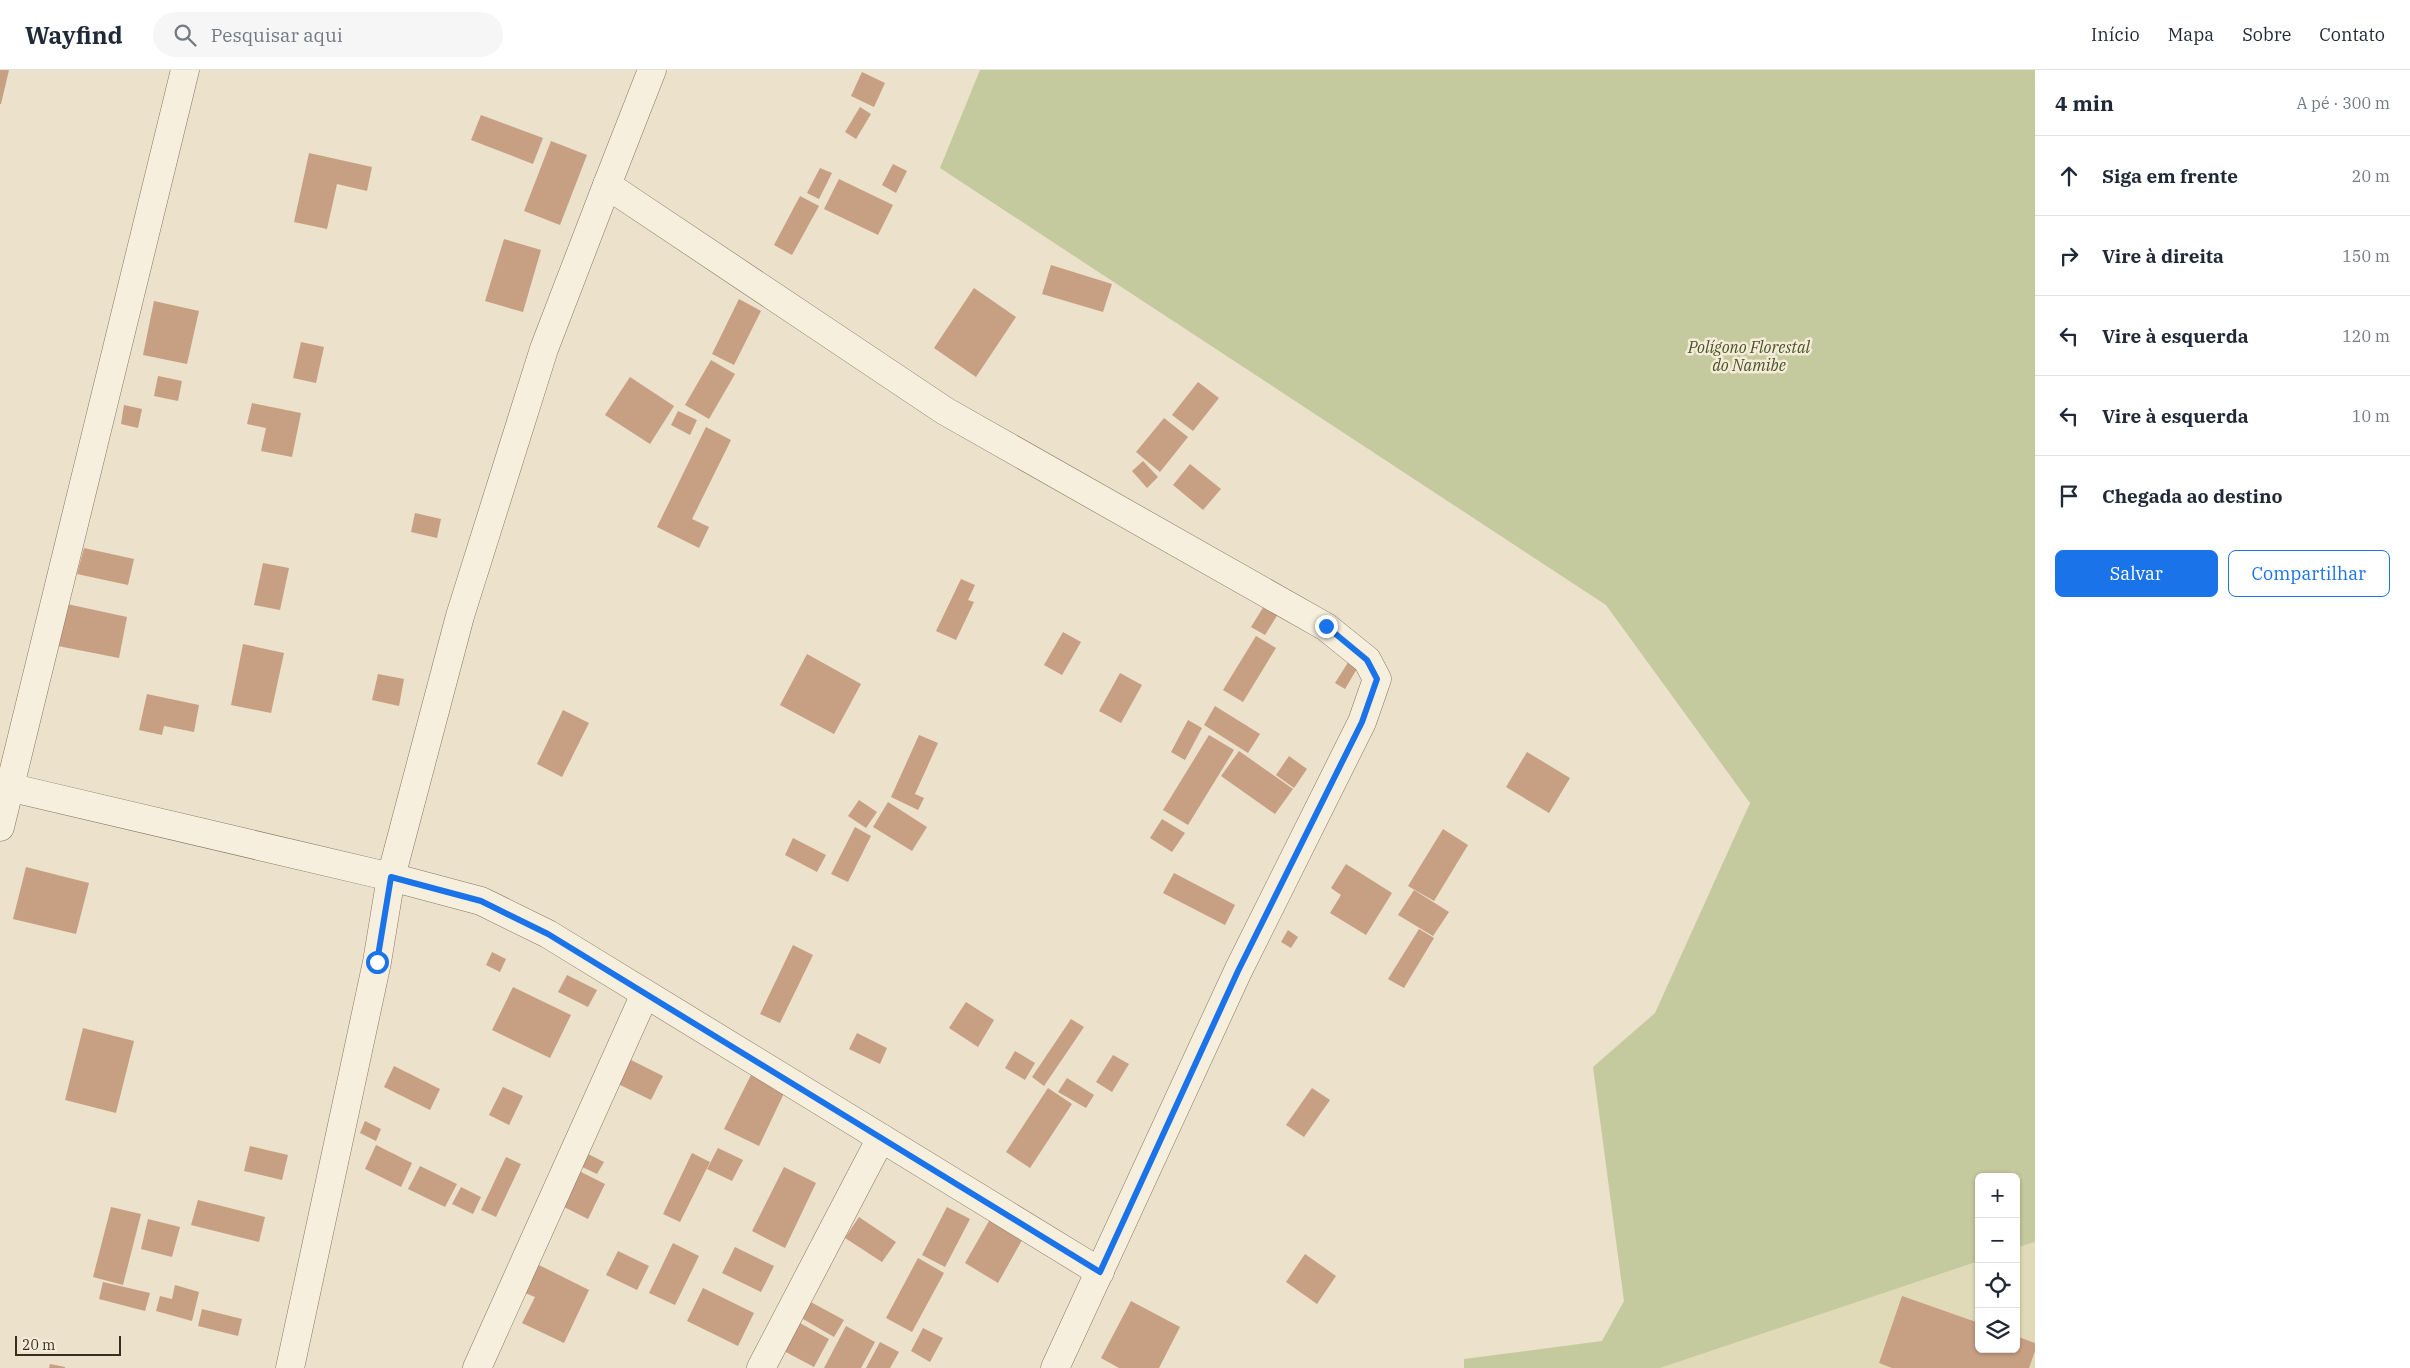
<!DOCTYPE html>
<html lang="pt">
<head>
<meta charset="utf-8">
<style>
	:root { --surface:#fff; --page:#f6f6f7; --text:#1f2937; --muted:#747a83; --line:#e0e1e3; --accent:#1a73e8 }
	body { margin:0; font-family:"IBM Plex Serif",serif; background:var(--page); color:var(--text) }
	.controls { position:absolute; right:15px; bottom:15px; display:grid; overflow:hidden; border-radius:8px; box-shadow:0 1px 4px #0004 }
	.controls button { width:45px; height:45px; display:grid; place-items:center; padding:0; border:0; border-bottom:1px solid var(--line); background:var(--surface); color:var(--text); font:25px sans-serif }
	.scale { position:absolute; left:15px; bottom:12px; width:106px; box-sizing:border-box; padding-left:5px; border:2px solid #392d22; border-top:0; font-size:14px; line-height:18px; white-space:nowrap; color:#392d22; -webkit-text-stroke:4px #f4ecd9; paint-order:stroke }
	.stop { position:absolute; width:15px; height:15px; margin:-11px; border:4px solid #1a73e8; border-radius:50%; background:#fff }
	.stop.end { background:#1a73e8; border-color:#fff; box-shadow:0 1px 5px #0008 }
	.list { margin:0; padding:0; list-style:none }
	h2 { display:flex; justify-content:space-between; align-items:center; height:65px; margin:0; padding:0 20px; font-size:21px }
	h2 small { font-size:16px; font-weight:400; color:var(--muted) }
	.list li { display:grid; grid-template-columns:32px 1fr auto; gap:15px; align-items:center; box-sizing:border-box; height:80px; padding:0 20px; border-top:1px solid var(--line) }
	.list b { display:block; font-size:19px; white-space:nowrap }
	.list em { font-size:16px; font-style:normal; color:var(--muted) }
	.actions { display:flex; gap:10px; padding:15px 20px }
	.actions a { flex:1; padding:11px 0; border:1px solid var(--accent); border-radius:8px; text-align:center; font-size:18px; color:var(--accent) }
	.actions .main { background:var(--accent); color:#fff }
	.icon { flex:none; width:28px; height:28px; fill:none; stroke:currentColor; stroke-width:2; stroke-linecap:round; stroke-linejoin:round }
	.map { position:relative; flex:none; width:2035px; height:1298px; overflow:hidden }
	header { display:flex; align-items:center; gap:30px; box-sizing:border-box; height:70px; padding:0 25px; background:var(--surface); border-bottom:1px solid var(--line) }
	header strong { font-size:24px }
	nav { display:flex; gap:28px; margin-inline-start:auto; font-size:18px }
	.search { width:350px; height:45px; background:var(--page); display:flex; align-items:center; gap:12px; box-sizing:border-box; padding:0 18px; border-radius:28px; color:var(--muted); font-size:19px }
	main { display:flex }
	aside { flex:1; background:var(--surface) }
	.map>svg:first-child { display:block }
	.farmland { fill:#e1dab8 }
	.green { fill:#c5c99e }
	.building { fill:#c79f83 }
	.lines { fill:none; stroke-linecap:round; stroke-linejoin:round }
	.minor-casing { stroke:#877460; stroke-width:29 }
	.minor { stroke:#f7efdd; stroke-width:28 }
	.route { stroke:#1a73e8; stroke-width:6 }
	.labels { text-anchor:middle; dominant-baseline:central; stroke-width:5; stroke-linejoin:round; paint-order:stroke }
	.park-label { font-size:16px; font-style:italic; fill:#4a542a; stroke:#f4ecd9 }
</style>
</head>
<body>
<header>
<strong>Wayfind</strong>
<div class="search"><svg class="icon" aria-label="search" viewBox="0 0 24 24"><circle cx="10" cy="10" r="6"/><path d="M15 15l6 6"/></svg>Pesquisar aqui</div>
<nav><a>Início</a><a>Mapa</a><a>Sobre</a><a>Contato</a></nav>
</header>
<main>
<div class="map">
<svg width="2035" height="1298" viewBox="0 0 2035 1298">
	<rect width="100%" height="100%" fill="#ece1ca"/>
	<path class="farmland" d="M2035,1172V1298H1660L1979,1191V1279H2016V1178Z"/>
	<path class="green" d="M980,0H2035V1172L2016,1178V1107H1979V1191L1660,1298H1464V1289L1602,1271L1624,1231L1593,997L1655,943L1750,733L1606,535L940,98Z"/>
	<g class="building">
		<path d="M0,0H9L1,34H0Z"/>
		<path d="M862,2L885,13L874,37L851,26Z"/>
		<path d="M860,37L871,44L856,69L845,62Z"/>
		<path d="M481,45L543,68L533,94L471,70Z"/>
		<path d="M551,71L587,85L560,155L524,141Z"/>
		<path d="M309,83L372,97L367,121L337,114L327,159L294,152Z"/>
		<path d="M893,94L907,101L896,123L882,115Z"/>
		<path d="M820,98L832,103L819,129L807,123Z"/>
		<path d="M839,109L893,135L878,165L824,139Z"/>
		<path d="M800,126L819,136L792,185L774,175Z"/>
		<path d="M504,169L541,180L523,242L485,231Z"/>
		<path d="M1051,195L1112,214L1103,242L1042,224Z"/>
		<path d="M974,218L1016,247L976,307L934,278Z"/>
		<path d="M739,229L761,241L734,295L712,284Z"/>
		<path d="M154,231L199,241L187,294L143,285Z"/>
		<path d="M301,272L324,277L316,313L293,308Z"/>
		<path d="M711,290L735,304L709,349L685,335Z"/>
		<path d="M158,306L182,311L178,331L154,326Z"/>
		<path d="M630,307L674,336L650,374L605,345Z"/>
		<path d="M1198,312L1219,328L1193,361L1172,345Z"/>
		<path d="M252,333L301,343L292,387L261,381L266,358L247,354Z"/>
		<path d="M124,335L142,339L138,358L121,354Z"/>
		<path d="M678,341L697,350L690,365L671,355Z"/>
		<path d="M1164,348L1188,367L1160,402L1136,382Z"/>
		<path d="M706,357L731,370L692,449L709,457L699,478L657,457Z"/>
		<path d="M1143,391L1158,407L1147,418L1132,401Z"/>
		<path d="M1190,394L1221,419L1203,440L1173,415Z"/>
		<path d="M415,443L441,449L437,468L411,462Z"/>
		<path d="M84,478L134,489L128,515L77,504Z"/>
		<path d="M263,493L289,498L280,540L254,535Z"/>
		<path d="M961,509L975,515L968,530L974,532L956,570L936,561Z"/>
		<path d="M67,534L127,547L119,588L58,576Z"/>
		<path d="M1264,536L1278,544L1265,565L1251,557Z"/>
		<path d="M1063,562L1081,572L1062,605L1044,595Z"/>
		<path d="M1256,566L1276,578L1243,632L1223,620Z"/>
		<path d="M243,574L284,583L271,643L231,635Z"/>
		<path d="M807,584L861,614L834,664L780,635Z"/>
		<path d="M1349,591L1358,597L1345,619L1335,613Z"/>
		<path d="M1120,603L1142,615L1121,653L1099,641Z"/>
		<path d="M378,604L404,609L399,636L372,630Z"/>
		<path d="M147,624L199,635L194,662L164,656L162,665L139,660Z"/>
		<path d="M1215,636L1260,664L1248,683L1204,655Z"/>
		<path d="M563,640L589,653L562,707L537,694Z"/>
		<path d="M1188,650L1202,658L1185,690L1171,682Z"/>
		<path d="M919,665L938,673L915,724L924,728L918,740L891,727Z"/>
		<path d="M1209,665L1234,680L1188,755L1163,740Z"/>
		<path d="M1239,681L1293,719L1275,744L1221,706Z"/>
		<path d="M1527,682L1570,708L1549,743L1506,717Z"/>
		<path d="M1289,686L1307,699L1294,718L1276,705Z"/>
		<path d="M859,730L877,742L866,758L848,746Z"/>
		<path d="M888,732L927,757L912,781L873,757Z"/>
		<path d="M1162,749L1185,763L1172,782L1150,768Z"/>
		<path d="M855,757L871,766L848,812L831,804Z"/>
		<path d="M1443,759L1468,775L1434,831L1408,816Z"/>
		<path d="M793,768L826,785L817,802L785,785Z"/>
		<path d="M1346,794L1392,823L1366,865L1330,843L1341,825L1331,818Z"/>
		<path d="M26,797L89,813L76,864L13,849Z"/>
		<path d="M1174,803L1235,835L1225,855L1163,823Z"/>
		<path d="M1414,820L1449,842L1433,866L1398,845Z"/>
		<path d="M1419,859L1434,868L1404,918L1388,909Z"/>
		<path d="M1288,860L1298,867L1291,878L1281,872Z"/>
		<path d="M793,875L813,885L780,953L760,944Z"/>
		<path d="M492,882L506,889L500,902L486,895Z"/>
		<path d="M567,905L597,920L588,937L558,922Z"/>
		<path d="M513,917L571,945L550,988L492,960Z"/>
		<path d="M966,932L994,950L978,977L949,958Z"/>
		<path d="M1071,949L1084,957L1044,1016L1032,1007Z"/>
		<path d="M83,958L134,971L116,1043L65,1030Z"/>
		<path d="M857,963L887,978L880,994L849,979Z"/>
		<path d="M1015,981L1035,993L1025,1010L1005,998Z"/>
		<path d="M1113,985L1129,994L1112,1022L1096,1012Z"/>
		<path d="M623,986L663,1006L651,1030L612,1011Z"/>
		<path d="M394,996L440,1019L430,1040L384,1017Z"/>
		<path d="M753,1001L787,1017L759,1076L724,1059Z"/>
		<path d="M1067,1008L1094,1025L1086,1038L1058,1022Z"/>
		<path d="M503,1017L523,1026L509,1055L489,1045Z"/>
		<path d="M1048,1018L1072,1034L1030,1098L1006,1082Z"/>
		<path d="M1312,1018L1330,1030L1304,1067L1286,1055Z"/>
		<path d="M365,1051L381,1059L376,1071L360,1063Z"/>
		<path d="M376,1075L412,1093L401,1117L365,1099Z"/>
		<path d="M250,1076L288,1085L282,1110L244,1101Z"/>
		<path d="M718,1078L743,1090L732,1111L707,1099Z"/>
		<path d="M584,1082L604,1092L597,1104L578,1095Z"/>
		<path d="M692,1083L710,1092L680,1152L663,1144Z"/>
		<path d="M506,1087L521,1094L496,1147L481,1140Z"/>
		<path d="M420,1096L457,1114L445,1137L408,1119Z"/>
		<path d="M784,1097L816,1113L785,1178L752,1161Z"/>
		<path d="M573,1098L605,1114L588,1149L556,1133Z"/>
		<path d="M461,1117L481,1127L473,1144L452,1134Z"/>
		<path d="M198,1130L265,1147L259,1172L191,1155Z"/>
		<path d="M111,1137L141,1144L123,1215L93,1207Z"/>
		<path d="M947,1137L970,1149L945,1197L922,1185Z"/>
		<path d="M993,1144L1026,1163L998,1213L965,1193Z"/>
		<path d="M859,1147L896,1172L882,1192L845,1168Z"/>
		<path d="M148,1149L180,1157L172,1187L141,1179Z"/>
		<path d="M673,1173L699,1186L675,1235L649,1223Z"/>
		<path d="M735,1177L774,1196L761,1222L722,1203Z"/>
		<path d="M618,1181L649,1196L637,1220L606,1205Z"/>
		<path d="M1305,1184L1336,1206L1317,1234L1286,1212Z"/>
		<path d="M918,1188L944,1203L912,1262L886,1248Z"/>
		<path d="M539,1195L589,1220L564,1273L522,1253L535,1227L525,1223Z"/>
		<path d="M103,1212L150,1223L145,1241L99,1229Z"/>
		<path d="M175,1215L199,1222L192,1251L156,1241L160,1226L172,1229Z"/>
		<path d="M703,1218L754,1243L738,1276L687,1251Z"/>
		<path d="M1902,1226L1979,1253V1279H2016V1266L2035,1273V1281L2029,1298H1892L1879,1293Z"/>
		<path d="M807,1230L844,1250L834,1267L798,1246Z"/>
		<path d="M1131,1231L1180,1257L1159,1298H1119L1101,1288Z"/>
		<path d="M202,1239L242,1249L238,1266L198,1256Z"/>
		<path d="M798,1252L829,1269L814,1297L782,1280Z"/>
		<path d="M846,1256L875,1272L861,1298H824Z"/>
		<path d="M923,1258L943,1268L930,1292L911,1281Z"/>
		<path d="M880,1272L899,1282L890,1298H866Z"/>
		<path d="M50,1294L65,1297V1298H49Z"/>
	</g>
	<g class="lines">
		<g class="minor-casing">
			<g id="minor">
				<path d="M652,0L607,115L945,341L1326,557L1367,590L1377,609L1362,652L1238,901L1055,1298"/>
				<path d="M0,715L391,807L481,831L548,864L1100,1202"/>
				<path d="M0,757L185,0"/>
				<path d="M290,1298L377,892L391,807L460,546L544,279L607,115"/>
				<path d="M477,1298L645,924"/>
				<path d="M761,1298L881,1068"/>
			</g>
		</g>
		<use href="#minor" class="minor"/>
	</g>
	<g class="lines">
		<path class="route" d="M377,892L391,807L481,831L548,864L1100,1202L1238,901L1362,652L1377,609L1367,590L1326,556"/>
	</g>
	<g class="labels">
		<g class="park-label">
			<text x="1749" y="277">Polígono Florestal<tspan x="1749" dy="18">do Namibe</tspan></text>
		</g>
	</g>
</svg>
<div class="controls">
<button>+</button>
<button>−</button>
<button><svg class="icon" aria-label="locate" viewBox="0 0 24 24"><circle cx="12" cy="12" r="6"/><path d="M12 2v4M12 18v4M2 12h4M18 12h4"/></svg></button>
<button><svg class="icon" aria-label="layers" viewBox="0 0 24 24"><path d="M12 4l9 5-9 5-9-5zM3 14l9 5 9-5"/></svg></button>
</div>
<div class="scale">20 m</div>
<div class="stop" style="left:377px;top:892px"></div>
<div class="stop end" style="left:1326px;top:556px"></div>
</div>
<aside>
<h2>4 min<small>A pé · 300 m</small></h2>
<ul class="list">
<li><svg class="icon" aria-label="ahead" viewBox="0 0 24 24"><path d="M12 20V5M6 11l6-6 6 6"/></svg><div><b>Siga em frente</b></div><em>20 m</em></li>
<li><svg class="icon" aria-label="right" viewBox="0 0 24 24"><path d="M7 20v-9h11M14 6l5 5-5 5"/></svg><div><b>Vire à direita</b></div><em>150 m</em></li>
<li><svg class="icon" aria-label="left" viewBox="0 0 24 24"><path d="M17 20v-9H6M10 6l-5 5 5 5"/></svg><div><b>Vire à esquerda</b></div><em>120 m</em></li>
<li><svg class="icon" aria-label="left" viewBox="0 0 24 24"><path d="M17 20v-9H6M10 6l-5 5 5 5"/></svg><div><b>Vire à esquerda</b></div><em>10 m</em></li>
<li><svg class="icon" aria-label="arrive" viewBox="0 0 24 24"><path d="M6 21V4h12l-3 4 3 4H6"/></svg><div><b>Chegada ao destino</b></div></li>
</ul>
<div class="actions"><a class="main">Salvar</a><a>Compartilhar</a></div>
</aside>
</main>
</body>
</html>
